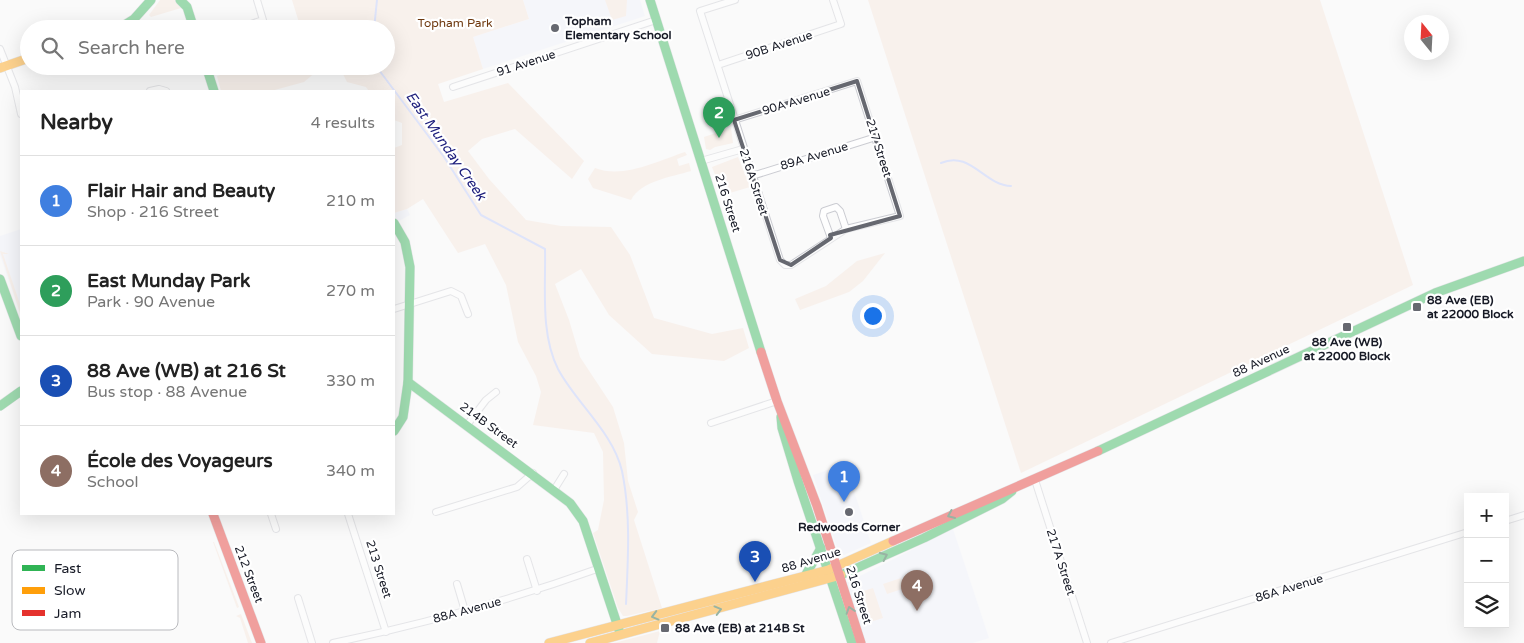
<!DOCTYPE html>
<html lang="en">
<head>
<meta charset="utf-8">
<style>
	:root { --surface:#fff; --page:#f2f2f2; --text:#222; --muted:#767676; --line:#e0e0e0; --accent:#db2777 }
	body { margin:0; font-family:"Varela Round",sans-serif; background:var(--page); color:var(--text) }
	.controls { position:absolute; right:15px; bottom:15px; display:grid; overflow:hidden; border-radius:0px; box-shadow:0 5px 20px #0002 }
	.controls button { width:45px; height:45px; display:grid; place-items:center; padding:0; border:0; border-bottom:1px solid var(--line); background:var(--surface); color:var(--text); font:25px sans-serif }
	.compass { position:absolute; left:1404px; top:15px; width:45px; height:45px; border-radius:50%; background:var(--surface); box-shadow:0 5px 20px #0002; rotate:342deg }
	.you { position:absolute; left:872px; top:315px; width:18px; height:18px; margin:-12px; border:4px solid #fff; border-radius:50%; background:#1a73e8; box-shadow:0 0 0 8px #1a73e833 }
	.badge { display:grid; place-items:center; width:32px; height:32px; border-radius:50%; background:var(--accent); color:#fff; font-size:16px; font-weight:700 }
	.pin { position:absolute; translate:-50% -41px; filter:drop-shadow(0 1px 2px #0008) }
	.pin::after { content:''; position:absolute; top:26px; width:18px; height:15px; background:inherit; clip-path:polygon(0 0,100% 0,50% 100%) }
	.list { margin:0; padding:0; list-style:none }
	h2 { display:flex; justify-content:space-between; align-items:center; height:65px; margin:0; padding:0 20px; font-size:21px }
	h2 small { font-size:16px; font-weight:400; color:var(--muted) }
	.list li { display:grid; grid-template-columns:32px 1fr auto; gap:15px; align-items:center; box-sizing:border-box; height:90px; padding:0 20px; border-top:1px solid var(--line) }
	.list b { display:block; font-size:19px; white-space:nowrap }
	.list p { margin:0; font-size:16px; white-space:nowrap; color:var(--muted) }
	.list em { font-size:16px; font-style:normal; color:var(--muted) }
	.icon { flex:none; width:28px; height:28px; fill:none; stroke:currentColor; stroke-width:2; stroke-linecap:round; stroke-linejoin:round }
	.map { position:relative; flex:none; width:1524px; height:643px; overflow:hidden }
	.search { position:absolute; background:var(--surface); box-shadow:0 5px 20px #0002; left:20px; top:20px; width:375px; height:55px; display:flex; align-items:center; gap:12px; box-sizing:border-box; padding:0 18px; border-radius:28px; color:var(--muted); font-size:19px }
	.panel { position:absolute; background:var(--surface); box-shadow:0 5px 20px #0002; left:20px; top:90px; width:375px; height:425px; border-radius:0px }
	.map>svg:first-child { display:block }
	.built { fill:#f0f2fb }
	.green { fill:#f7e6dc }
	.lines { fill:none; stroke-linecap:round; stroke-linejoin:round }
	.stream { stroke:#bdcafa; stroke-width:2 }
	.street-casing { stroke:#cbccd2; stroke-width:8 }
	.fast-casing { stroke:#cbccd2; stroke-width:10 }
	.slow-casing { stroke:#cbccd2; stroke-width:10 }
	.jam-casing { stroke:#cbccd2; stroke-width:10 }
	.street { stroke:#fefefe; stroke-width:6 }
	.fast { stroke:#30b455; stroke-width:9 }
	.slow { stroke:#ff9f0a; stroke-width:9 }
	.jam { stroke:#e5322d; stroke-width:9 }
	.oneway { stroke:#225f3b }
	.marked { fill:none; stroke:#666870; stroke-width:4; stroke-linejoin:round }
	.poi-dot { fill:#666870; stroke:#fff; stroke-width:2 }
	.labels { text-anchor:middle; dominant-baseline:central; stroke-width:4.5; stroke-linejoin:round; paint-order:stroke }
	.poi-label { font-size:12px; font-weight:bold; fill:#171a26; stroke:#fff; text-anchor:start }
	.park-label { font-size:12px; fill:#6e380e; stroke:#fff }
	.street-label { font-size:12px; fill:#171a26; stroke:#fff }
	.water-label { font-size:14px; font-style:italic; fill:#1b1c7b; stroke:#fff }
	.key { fill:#fff; stroke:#b9babe; stroke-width:1 }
	.key-label { font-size:14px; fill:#171a26 }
</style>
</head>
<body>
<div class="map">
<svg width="1524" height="643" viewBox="0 0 1524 643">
	<rect width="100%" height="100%" fill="#fafafa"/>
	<g class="built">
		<path d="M523,0H640L645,16L483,69L472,37L529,19Z"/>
		<path d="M407,209L410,215L399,221L394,216V213Z"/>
		<path d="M21,229V316L0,255V236Z"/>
		<path d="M845,464L871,543L844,555L838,551L813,475Z"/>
		<path d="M953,529L989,638L973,643H864L846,583Z"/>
	</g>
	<g class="green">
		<path d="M160,0H175L181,8L151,17L149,15Z"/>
		<path d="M292,0H523L529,19L473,37L483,69L438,84L444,102L508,83L584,161L572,179L515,129L482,139L468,151L489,179L526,220L561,226L611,227L630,255L654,318L712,334L743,328L749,348L724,361L652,354L609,315L581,269L555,284L569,320L580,357L613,407L624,443L628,481L638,512L634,520L662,608L627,616H623L618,608L593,533L598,530L604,500L603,452L594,433L533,425L541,392L536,376L518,342L506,285L485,244L458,253L423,199L407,209L394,213V148L402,145V123L394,120V91H369L366,87L347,82L339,66H386V29H301Z"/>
		<path d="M605,0H627L626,16L612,20Z"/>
		<path d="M868,0H1320L1413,285L1021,473Z"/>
		<path d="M247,66H323L304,82L271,91H221L217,76Z"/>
		<path d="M731,128L733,143L715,147L710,150L706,149L704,137Z"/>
		<path d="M685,152L687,155L677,159L679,166L689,163L691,171C671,177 641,181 631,200L593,188L588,179L595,168C623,179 658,161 685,152Z"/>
		<path d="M738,157L750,187L723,195L712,167Z"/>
		<path d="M0,251L9,254H3L21,307V316Z"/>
		<path d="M885,253L863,281L849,292L800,310L795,299L826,286L857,261Z"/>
		<path d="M213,542H214L239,607L237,608Z"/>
		<path d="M901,578L905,588L887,594L883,584Z"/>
		<path d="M873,588L883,618L864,624L854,594Z"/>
		<path d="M241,614L252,643H248L240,618L236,616Z"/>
		<path d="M660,631L657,643H614Z"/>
	</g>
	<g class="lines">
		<g class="stream">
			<path d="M374,29L377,0"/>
			<path d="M376,66L444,157L481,215L545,249C546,287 540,333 558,369C576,403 613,432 622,471C631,514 628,560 626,604"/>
			<path d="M941,163C970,150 984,185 1011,186"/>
		</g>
		<g class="street-casing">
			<g id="street">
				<path d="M236,29L263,20L257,0"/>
				<path d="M0,49L15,87L21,114"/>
				<path d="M718,65L841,24L833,0"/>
				<path d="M453,87L656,20"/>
				<path d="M150,91L159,89L166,91"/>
				<path d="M734,120L857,81L900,216L846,229L791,265H785L780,260L700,11L735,0"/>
				<path d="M701,161L743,149"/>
				<path d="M752,176L876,137"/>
				<path d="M831,238L823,216L824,211L836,207L840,211L846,229"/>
				<path d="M394,309L451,291L461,296L468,314"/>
				<path d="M711,423L777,401"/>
				<path d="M467,425L486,400L496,392"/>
				<path d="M1035,480L1087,643"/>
				<path d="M554,490L564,474"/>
				<path d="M436,512L517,487L533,473"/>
				<path d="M271,514L276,529"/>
				<path d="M348,514L386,632"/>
				<path d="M1505,521L1524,515"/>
				<path d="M527,559L537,591"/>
				<path d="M457,584L465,611"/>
				<path d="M298,598L312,643"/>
				<path d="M333,643C423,624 511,600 597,569"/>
				<path d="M1111,643L1468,532"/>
			</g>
		</g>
		<g class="fast-casing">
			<g id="fast">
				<path d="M180,0L187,7L194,29"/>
				<path d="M650,0L761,352"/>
				<path d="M118,29L134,19L151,0"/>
				<path d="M206,66L214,91"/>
				<path d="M394,223L405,242L410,267L408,382L403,417L394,431"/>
				<path d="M0,279L21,336"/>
				<path d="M408,382L570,503L583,521L619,630"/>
				<path d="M0,406L21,391"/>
				<path d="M781,417L782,428L798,481L852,643"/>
				<path d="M1098,451L1435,293L1524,261"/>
				<path d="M841,575L924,538L1002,499L1012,491"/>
				<path d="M805,576L821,548"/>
			</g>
		</g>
		<g class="slow-casing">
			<g id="slow">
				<path d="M0,68L29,58"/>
				<path d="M549,643L828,570L893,541"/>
				<path d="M590,643L841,575"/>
			</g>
		</g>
		<g class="jam-casing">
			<g id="jam">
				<path d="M761,352L777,401L817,506L861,643"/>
				<path d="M213,514L261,643"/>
				<path d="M893,541L1098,451"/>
			</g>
		</g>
		<use href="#street" class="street"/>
		<use href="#fast" class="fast"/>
		<use href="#slow" class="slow"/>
		<use href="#jam" class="jam"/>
	</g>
	<defs><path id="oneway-chevron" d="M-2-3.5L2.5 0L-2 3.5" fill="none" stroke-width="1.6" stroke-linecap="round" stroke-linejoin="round" transform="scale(1.25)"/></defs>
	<g class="oneway">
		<use href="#oneway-chevron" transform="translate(951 515) rotate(156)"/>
		<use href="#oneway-chevron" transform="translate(884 556) rotate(-25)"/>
		<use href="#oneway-chevron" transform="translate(718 610) rotate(-15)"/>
		<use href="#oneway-chevron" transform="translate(850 610) rotate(-108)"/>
		<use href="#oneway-chevron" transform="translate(655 616) rotate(165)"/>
	</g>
	<path d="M0 0H1524V643H0ZM857,81L900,216L830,235L831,238L791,265L780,260L734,120Z" fill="#fafafa" fill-opacity=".55" fill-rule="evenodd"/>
	<path class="marked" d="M857,81L900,216L830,235L831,238L791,265L780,260L734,120Z"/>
	<g class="poi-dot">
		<circle cx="555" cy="28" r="5"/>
		<rect x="1412" y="302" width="10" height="10" rx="2.5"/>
		<rect x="1342" y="322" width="10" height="10" rx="2.5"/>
		<circle cx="849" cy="512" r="5"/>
		<rect x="660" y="623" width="10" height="10" rx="2.5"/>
	</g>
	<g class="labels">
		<g class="poi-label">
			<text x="565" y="21">Topham<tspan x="565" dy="14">Elementary School</tspan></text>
			<text x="1427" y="300">88 Ave (EB)<tspan x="1427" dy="14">at 22000 Block</tspan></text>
			<text x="1347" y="342" text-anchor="middle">88 Ave (WB)<tspan x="1347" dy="14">at 22000 Block</tspan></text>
			<text x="849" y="527" text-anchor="middle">Redwoods Corner</text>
			<text x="675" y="628">88 Ave (EB) at 214B St</text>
		</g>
		<g class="park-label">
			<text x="455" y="23">Topham Park</text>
		</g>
		<g class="street-label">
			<text transform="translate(779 45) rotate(-18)">90B Avenue</text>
			<text transform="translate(526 63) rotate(-18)">91 Avenue</text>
			<text transform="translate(796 101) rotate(-17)">90A Avenue</text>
			<text transform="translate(879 148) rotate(72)">217 Street</text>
			<text transform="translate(814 156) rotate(-17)">89A Avenue</text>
			<text transform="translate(754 182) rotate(72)">216A Street</text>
			<text transform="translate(728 203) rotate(72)">216 Street</text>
			<text transform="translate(1261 361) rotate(-25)">88 Avenue</text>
			<text transform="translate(489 425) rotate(36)">214B Street</text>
			<text transform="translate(811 560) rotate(-17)">88 Avenue</text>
			<text transform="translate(1061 562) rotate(72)">217A Street</text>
			<text transform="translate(379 569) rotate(72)">213 Street</text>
			<text transform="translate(249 574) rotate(69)">212 Street</text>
			<text transform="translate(1289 588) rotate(-17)">86A Avenue</text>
			<text transform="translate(859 595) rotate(72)">216 Street</text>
			<text transform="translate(467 610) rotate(-15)">88A Avenue</text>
		</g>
		<g class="water-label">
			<text transform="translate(446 146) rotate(55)">East Munday Creek</text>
		</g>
	</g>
	<rect x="12" y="550" width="166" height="80" rx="8" class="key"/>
	<rect x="22" y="565" width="23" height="6" fill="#30b455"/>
	<rect x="22" y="587" width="23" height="7" fill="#ff9f0a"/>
	<rect x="22" y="610" width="23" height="6" fill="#e5322d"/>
	<g class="key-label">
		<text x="54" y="573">Fast</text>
		<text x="54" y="595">Slow</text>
		<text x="54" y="618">Jam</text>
	</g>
</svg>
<div class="controls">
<button>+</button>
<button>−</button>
<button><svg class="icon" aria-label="layers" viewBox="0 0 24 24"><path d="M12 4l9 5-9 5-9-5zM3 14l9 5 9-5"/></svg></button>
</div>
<svg class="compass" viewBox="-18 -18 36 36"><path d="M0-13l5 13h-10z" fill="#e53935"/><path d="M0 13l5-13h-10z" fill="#767676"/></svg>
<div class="you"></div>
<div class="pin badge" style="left:844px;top:502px;background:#3f7fe0">1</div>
<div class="pin badge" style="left:719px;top:138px;background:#2e9e5b">2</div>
<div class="pin badge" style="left:755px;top:582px;background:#1a4fb4">3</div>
<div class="pin badge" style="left:917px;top:611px;background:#8d6e63">4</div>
<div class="search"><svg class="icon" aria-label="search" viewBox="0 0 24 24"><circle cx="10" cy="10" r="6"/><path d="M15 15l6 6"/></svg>Search here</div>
<section class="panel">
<h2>Nearby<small>4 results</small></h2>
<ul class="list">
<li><span class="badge" style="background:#3f7fe0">1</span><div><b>Flair Hair and Beauty</b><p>Shop · 216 Street</p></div><em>210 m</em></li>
<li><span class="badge" style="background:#2e9e5b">2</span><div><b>East Munday Park</b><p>Park · 90 Avenue</p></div><em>270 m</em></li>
<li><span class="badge" style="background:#1a4fb4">3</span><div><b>88 Ave (WB) at 216 St</b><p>Bus stop · 88 Avenue</p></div><em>330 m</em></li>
<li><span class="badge" style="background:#8d6e63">4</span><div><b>École des Voyageurs</b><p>School</p></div><em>340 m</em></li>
</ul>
</section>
</div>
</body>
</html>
